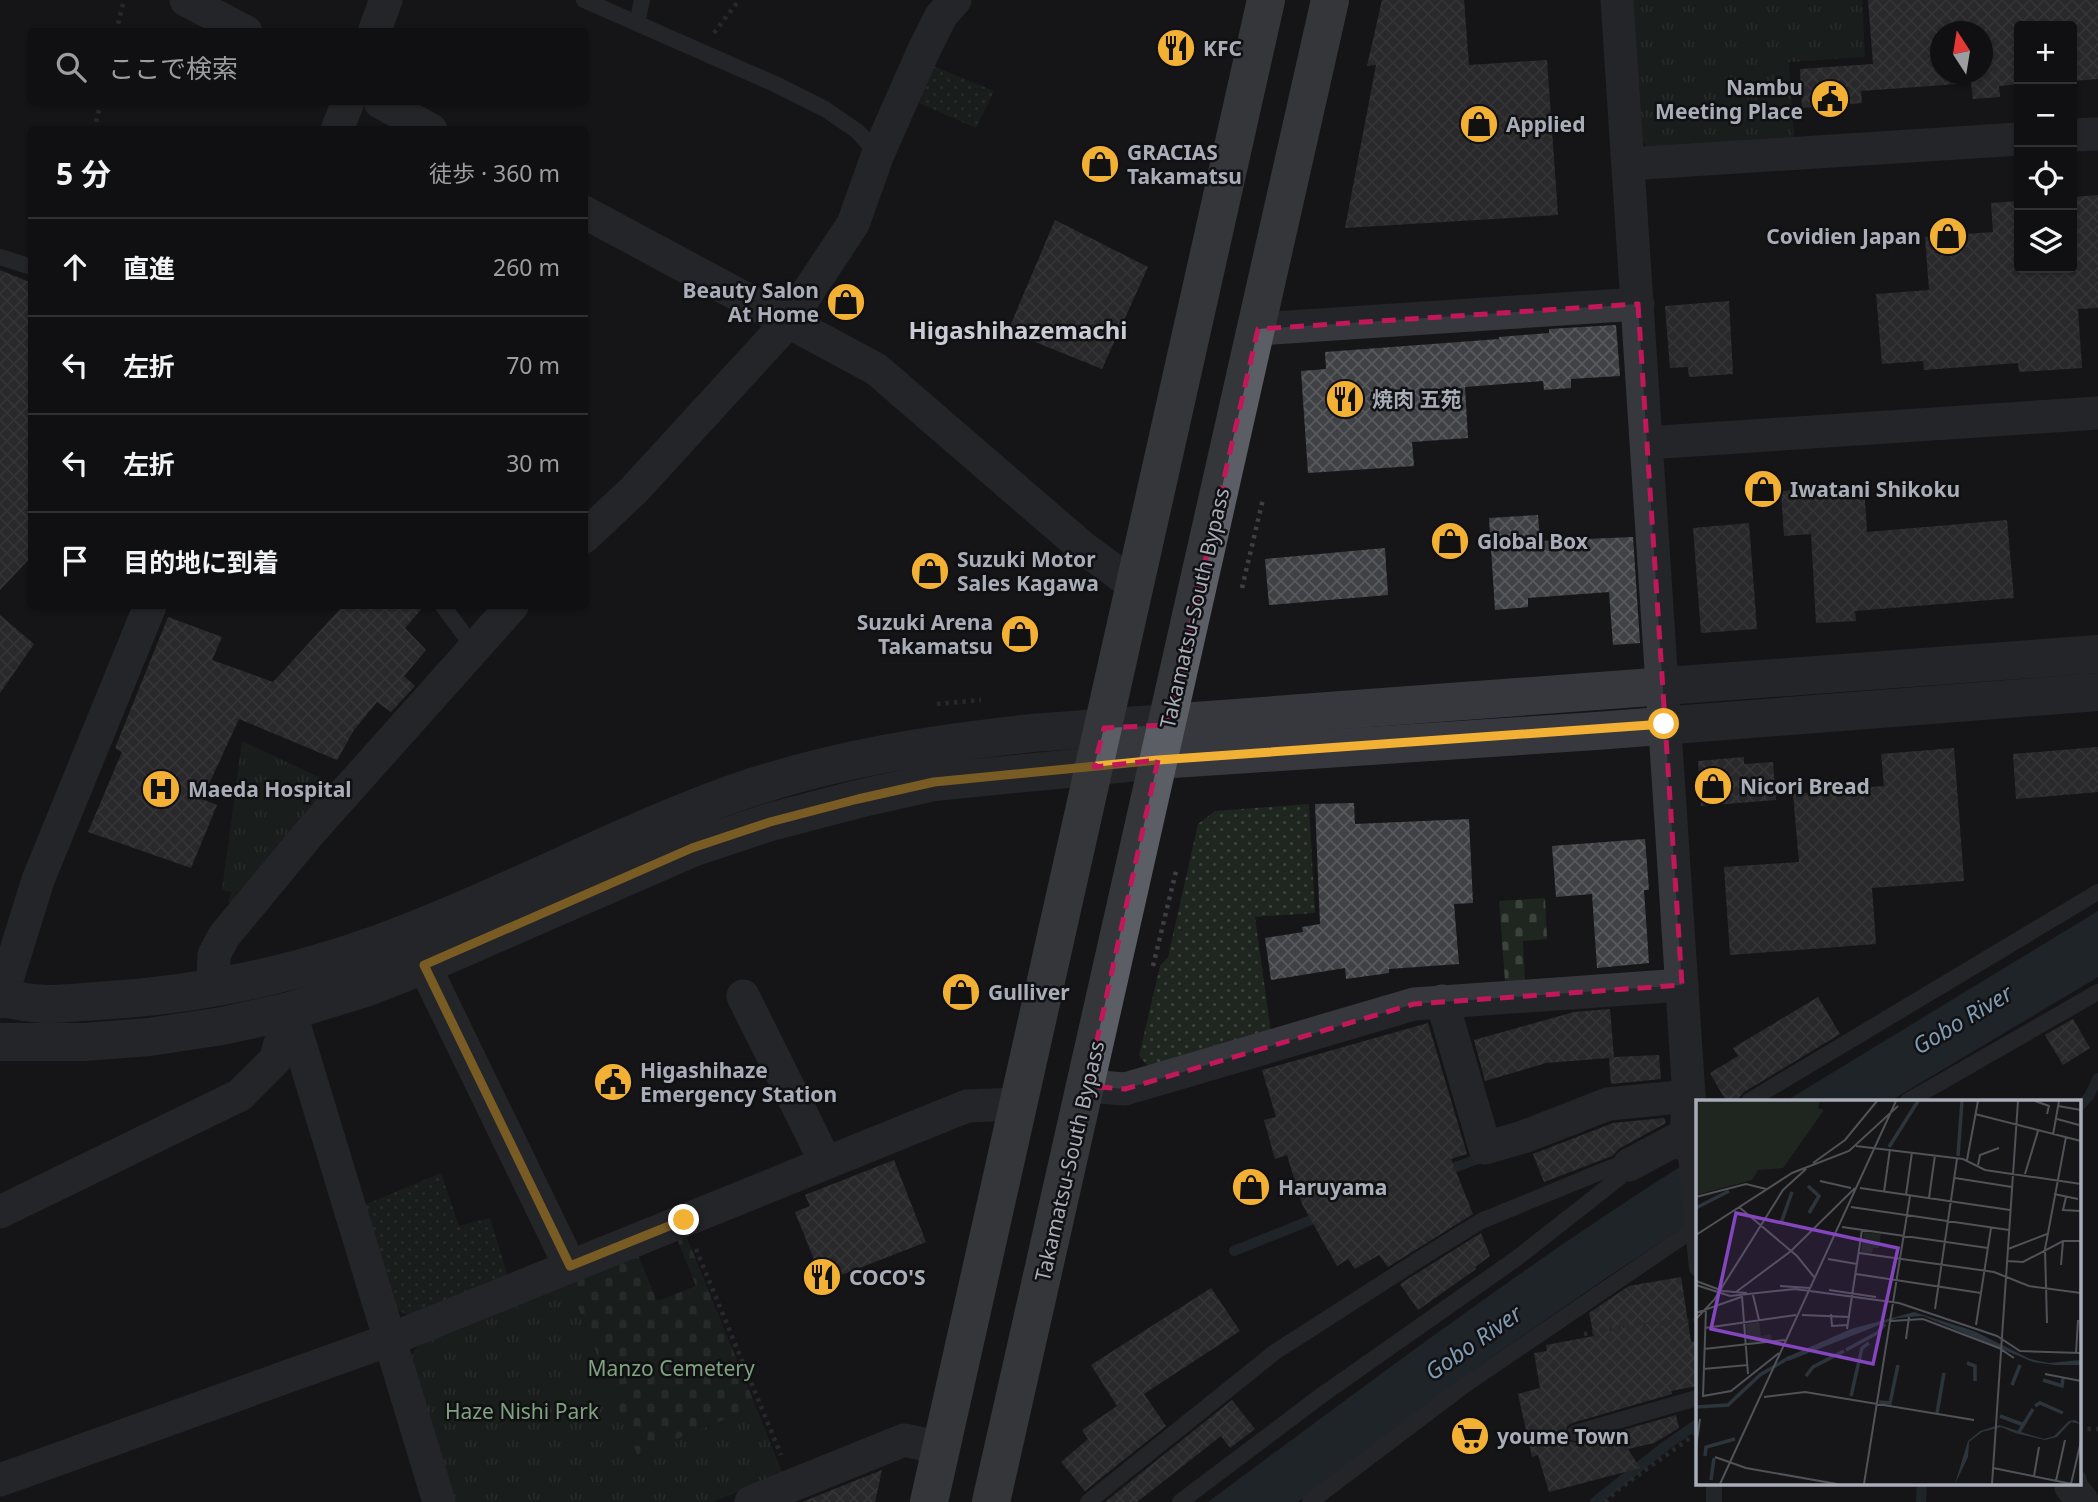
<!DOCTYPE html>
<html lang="ja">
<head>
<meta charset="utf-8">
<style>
	:root { --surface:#101012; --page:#1e1e20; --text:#f1f3f6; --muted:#9c9d9f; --line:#303032 }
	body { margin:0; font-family:"Noto Sans","Noto Sans JP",sans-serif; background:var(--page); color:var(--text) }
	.controls { position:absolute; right:21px; top:21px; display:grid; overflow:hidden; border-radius:7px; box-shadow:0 2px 5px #0004 }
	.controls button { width:63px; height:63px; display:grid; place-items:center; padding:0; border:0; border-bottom:2px solid var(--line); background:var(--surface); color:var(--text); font:35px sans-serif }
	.compass { position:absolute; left:1930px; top:21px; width:63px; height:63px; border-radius:50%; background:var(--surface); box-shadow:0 2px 5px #0004; rotate:348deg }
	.stop { position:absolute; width:21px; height:21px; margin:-16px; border:5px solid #f2b134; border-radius:50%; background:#fff }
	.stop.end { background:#f2b134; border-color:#fff; box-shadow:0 2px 7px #0008 }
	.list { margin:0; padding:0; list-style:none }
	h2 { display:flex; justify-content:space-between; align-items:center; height:91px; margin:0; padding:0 28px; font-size:30px }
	h2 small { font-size:23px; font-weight:400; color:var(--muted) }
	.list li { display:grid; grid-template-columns:46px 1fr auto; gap:21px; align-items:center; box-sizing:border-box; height:98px; padding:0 28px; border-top:2px solid var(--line) }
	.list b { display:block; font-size:26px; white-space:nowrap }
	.list em { font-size:23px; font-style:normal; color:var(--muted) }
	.icon { flex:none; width:38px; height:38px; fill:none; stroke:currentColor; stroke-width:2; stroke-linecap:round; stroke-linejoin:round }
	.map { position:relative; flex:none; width:2098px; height:1502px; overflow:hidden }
	.search { position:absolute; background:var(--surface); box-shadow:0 2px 5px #0004; left:28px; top:28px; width:560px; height:77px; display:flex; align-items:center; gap:18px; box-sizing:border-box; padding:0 24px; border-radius:7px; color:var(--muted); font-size:26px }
	.panel { position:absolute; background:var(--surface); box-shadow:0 2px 5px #0004; left:28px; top:126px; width:560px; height:483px; border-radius:7px }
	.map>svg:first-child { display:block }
	.grass { fill:url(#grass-dots) }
	.cemetery { fill:url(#cemetery-stones) }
	.park { fill:url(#park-tufts) }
	.water { fill:#2c353c }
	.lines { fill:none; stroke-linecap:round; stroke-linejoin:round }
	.stream { stroke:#2c353c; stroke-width:10 }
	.building { fill:url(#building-cross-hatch); fill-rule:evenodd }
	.path { stroke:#3d3f44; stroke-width:4.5; stroke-dasharray:3.5 5; stroke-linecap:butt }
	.service { stroke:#37383d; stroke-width:16 }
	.minor { stroke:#37383d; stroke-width:33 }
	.tertiary { stroke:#37383d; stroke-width:38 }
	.trunk { stroke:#5b5e65; stroke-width:38 }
	.route { stroke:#f2b134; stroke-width:9 }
	.marked { fill:none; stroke:#c2185b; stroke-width:5; stroke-dasharray:14 9; stroke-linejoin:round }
	.labels { text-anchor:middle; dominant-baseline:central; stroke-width:5; stroke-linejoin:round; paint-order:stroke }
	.poi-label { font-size:21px; font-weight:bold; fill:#a8adb8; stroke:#111113; text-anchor:start }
	.street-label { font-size:21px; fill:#a8adb8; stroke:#111113 }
	.park-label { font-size:21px; fill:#7fa381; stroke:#111113 }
	.water-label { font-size:23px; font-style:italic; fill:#7f9bb3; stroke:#111113 }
	.quarter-label { font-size:24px; font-weight:bold; fill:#c9ccd4; stroke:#111113 }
	.inset-river { fill:none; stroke:#2c353c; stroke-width:3.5 }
	.inset-road { fill:none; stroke:#505258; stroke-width:2 }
	.view { fill:#8446be; fill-opacity:0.15; stroke:#8446be; stroke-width:3.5 }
	.inset-edge { fill:none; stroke:#a8adb8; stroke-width:3.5 }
</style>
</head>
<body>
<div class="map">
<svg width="2098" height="1502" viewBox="0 0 2098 1502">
	<defs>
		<pattern id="grass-dots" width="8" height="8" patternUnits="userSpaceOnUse" patternTransform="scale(1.75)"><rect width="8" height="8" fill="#1e261f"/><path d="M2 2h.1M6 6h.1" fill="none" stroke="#3c433d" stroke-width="1.8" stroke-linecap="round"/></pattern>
		<pattern id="cemetery-stones" width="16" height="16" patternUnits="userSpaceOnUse" patternTransform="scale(1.75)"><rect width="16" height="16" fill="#1e261f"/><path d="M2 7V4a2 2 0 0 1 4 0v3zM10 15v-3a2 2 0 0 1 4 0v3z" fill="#3c433d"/></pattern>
		<pattern id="park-tufts" width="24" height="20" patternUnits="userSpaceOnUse" patternTransform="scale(1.75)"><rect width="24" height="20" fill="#1e261f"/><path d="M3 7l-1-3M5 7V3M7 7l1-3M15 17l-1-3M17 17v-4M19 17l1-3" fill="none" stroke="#3c433d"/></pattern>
		<pattern id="building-cross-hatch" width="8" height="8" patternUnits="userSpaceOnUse" patternTransform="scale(1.75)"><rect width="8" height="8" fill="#404145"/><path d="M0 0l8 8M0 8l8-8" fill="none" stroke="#595a5e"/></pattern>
	</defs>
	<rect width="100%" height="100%" fill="#161618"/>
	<g class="grass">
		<path d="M931,65L994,91L976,128L914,101Z"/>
		<path d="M1309,804L1315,913L1255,917L1271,1032L1149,1067L1139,1056L1160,966L1168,957L1198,824L1215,811Z"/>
		<path d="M441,1173L459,1226L490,1218L508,1276L409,1316L396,1309L364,1205Z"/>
	</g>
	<g class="cemetery">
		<path d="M1545,898L1547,939L1523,941L1525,980L1505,981L1499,901Z"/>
		<path d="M686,1235L756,1407L637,1455L568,1283L638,1255L657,1301L696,1286L677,1239Z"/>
	</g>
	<g class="park">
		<path d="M1630,0H1862L1865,57L1789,62L1794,140L1651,149L1639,139Z"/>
		<path d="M242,741L340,787L235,906L228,901L232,892L222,890Z"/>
		<path d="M568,1283L637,1455L756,1407L783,1474L713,1502H455L411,1357L418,1344Z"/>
	</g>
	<g class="water">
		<path d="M2098,911V977L1890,1101H1786Z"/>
		<path d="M1697,1156V1218L1606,1278L1483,1363L1298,1502H1208C1369,1383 1528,1262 1697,1156Z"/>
	</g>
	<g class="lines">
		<g class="stream">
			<path d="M2079,1107L2089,1096L2098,1078"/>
			<path d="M1444,1171L1478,1159"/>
			<path d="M1234,1251L1321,1216"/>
			<path d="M1595,1502L1664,1447L1697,1424"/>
			<path d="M1921,1502L1922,1483"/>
		</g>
	</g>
	<g class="building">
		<path d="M1382,0H1464L1469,65L1547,60L1558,215L1345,228L1376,65L1367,66Z"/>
		<path d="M1868,0H2098V79L2072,81V26H2019V84L1999,86L2000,97L1973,99L1971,83L1861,91L1862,103L1802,108L1800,69L1873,64ZM1941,32H1983V74H1941Z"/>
		<path d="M2098,195V308L2078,309L2082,368L2019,372L2018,363L1924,370L1923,361L1882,364L1876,294L1929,290L1925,237L1993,232L1991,203L2019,201V268H2075L2072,197Z"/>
		<path d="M1055,220L1148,267L1102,369L1008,331Z"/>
		<path d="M0,270L32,283V556L0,590Z"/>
		<path d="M1729,301L1733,374L1689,377L1688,367L1670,368L1665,306Z"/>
		<path d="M1616,325L1620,376L1571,379V388L1544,390L1543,381L1465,387L1468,438L1412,442L1414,466L1308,473L1301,371L1326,369L1325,352L1499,339V337L1549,333V329Z"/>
		<path d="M1864,485L1867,532L2007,520L2014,598L1855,611L1856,621L1816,623L1811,534L1784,536L1781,491Z"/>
		<path d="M1538,515L1540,541L1633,537L1640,643L1613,645L1609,592L1528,598V607L1495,610L1489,518Z"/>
		<path d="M1749,523L1757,629L1701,633L1693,528Z"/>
		<path d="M1385,548L1388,595L1269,605L1265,559Z"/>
		<path d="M343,606H424L405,628L426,650L404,676L415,686L391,712L377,702L354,730L337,760L239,719L202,799L217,805L191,868L88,832L122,752L115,748L168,617L222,637L212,660L273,682Z"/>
		<path d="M0,615L34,644L0,693Z"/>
		<path d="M2098,747V792L2016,799L2013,754Z"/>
		<path d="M1954,748L1964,881L1872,888L1876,944L1730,955L1724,867L1799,862L1793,794L1884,786L1881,754Z"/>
		<path d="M1744,757V764L1773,762L1776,800L1701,806L1698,761Z"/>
		<path d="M1354,803L1355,824L1469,819L1473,903L1454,904L1459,964L1389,969V973L1346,979L1345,968L1271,980L1265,938L1303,932L1302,927L1320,924L1315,804Z"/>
		<path d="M1645,839L1649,890H1644L1649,963L1597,968L1592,894L1556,897L1552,846Z"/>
		<path d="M1818,997L1840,1034L1744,1092L1736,1101H1726L1710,1073L1738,1056L1733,1048Z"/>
		<path d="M1610,1009L1614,1057L1659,1055L1661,1079L1611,1084L1609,1058L1546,1063L1485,1081L1474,1040L1574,1012Z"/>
		<path d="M2073,1019L2090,1048L2063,1065L2045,1035Z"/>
		<path d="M1428,1023L1467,1154L1451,1159L1473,1214L1388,1267L1379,1255L1355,1269L1348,1259L1337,1266L1302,1204L1287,1155L1275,1159L1264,1120L1276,1117L1262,1070Z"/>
		<path d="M1664,1118L1666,1123L1620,1148L1612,1156L1544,1182L1533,1154L1613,1123Z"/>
		<path d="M894,1160L926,1242L839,1276L833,1260L817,1267L795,1212L810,1206L805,1195Z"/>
		<path d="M1481,1233L1490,1256L1475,1267L1476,1269L1418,1310L1400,1284Z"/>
		<path d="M1681,1277L1691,1342L1697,1341V1386L1671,1391L1672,1394L1572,1423L1567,1426L1565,1435L1568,1441L1578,1443L1676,1415L1679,1428L1654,1443L1628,1449L1640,1468L1549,1492L1538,1455L1532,1457L1518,1394L1540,1388L1534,1353L1547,1351L1546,1345L1594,1336L1589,1313L1629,1286Z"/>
		<path d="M1211,1288L1240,1331L1144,1394L1166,1426L1085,1491L1061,1462L1088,1439L1082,1430L1117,1406L1091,1365Z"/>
		<path d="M1232,1400L1255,1429L1230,1448L1221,1436L1137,1502H1105Z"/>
		<path d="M882,1470L875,1502H802Z"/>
	</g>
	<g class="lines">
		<g class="path">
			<path d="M116,32L124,0"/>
			<path d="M714,33L739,0"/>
			<path d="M94,130L101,102"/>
			<path d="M1242,588L1263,499"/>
			<path d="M937,704L981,700"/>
			<path d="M1153,966L1177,867"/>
			<path d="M696,1249L781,1455"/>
			<path d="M1584,1334L1628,1326L1697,1320"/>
			<path d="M2079,1429H2098"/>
			<path d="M1605,1502L1619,1489L1697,1433"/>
		</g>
		<g class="service">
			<path d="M584,0L775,84L825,109L857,131L878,154"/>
			<path d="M637,23L642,0"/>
			<path d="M0,257L32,267"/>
			<path d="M443,606L474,648"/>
			<path d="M1749,1101L2098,892"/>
			<path d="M1908,1101L2098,992"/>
			<path d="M1685,1145L1697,1268"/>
			<path d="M1575,1433L1697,1398"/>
			<path d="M1088,1502L1275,1352L1423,1257L1481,1221L1615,1166L1629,1165"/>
			<path d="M1180,1502L1322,1395L1517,1258L1619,1178L1629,1165"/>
			<path d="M1310,1502L1462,1387L1697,1227"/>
			<path d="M1714,1502V1483"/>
		</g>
		<g class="minor">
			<path d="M186,0L246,32"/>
			<path d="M1617,0L1689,1096L1685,1145"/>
			<path d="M374,32L386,0"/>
			<path d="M380,102L431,130"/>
			<path d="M337,130L348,102"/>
			<path d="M2072,135L2098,134"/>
			<path d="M1628,164L2019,139"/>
			<path d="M584,212L876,369L1081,546L1135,586"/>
			<path d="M1258,329L1638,304"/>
			<path d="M1647,443L2098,413"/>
			<path d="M584,537L634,490L788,322L853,224L878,154L923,52L941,16L955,0"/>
			<path d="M424,965L570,1266"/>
			<path d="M213,987L214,955L224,936L311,831L512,606"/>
			<path d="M743,996L825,1161"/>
			<path d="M1442,1001L1485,1148L1523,1137L1608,1104L1689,1096"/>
			<path d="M0,1002L38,880L150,606"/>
			<path d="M290,1011L439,1502"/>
			<path d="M1087,1086L1125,1089L1414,1004L1682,985"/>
			<path d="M1629,1165L1685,1135"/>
			<path d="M0,1212L240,1095L275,1060L290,1011"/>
			<path d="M0,1480L389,1340L967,1106L1019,1104"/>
			<path d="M2071,1483V1487L2083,1502"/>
			<path d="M751,1502L904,1440L942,1448"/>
		</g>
		<g class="tertiary">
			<path d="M0,998C16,1000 32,1004 48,1004C64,1004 81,1002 97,1001C206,995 316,970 417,929C524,887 628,831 735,793C833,759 930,744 1032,733L2098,654"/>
			<path d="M0,1042H84L149,1037L222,1026L290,1011L365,988L424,965L692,848L770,822L858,799L934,782L1158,760L1596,731L2098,692"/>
		</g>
		<g class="trunk">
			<path d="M929,1502L1266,0"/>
			<path d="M991,1502L1330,0"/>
		</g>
	</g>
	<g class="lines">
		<path class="route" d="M684,1220L570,1266L424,965L692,848L770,822L858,799L934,782L1158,760L1664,724"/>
	</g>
	<path d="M0 0H2098V1502H0ZM1638,304L1682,985L1414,1004L1125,1089L1087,1086L1158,760L1094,767L1104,728L1168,725L1258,329Z" fill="#161618" fill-opacity=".55" fill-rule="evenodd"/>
	<path class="marked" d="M1638,304L1682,985L1414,1004L1125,1089L1087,1086L1158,760L1094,767L1104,728L1168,725L1258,329Z"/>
	<defs>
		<g id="restaurant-disc" transform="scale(2.0125)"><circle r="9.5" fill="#f2b134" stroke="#111113"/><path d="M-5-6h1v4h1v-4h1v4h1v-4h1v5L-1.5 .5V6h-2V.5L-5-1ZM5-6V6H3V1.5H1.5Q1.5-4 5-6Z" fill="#111"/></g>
		<g id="civic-disc" transform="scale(2.0125)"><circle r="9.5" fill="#f2b134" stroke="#111113"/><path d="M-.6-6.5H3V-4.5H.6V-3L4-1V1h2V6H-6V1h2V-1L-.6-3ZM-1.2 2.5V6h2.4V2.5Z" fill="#111"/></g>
		<g id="shop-disc" transform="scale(2.0125)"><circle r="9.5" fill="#f2b134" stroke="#111113"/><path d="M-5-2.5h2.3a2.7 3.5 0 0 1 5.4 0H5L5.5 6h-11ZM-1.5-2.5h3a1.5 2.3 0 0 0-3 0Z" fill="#111"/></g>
		<g id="hospital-disc" transform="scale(2.0125)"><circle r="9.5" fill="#f2b134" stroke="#111113"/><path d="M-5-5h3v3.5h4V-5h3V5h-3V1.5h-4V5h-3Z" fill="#111"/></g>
		<g id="supermarket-disc" transform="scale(2.0125)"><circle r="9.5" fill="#f2b134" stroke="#111113"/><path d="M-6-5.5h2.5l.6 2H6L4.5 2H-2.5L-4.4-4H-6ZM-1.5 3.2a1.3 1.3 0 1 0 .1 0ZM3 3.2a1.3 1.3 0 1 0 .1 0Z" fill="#111"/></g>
	</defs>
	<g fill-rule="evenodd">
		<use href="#restaurant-disc" x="1176" y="48"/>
		<use href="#civic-disc" x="1830" y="99"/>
		<use href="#shop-disc" x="1479" y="124"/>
		<use href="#shop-disc" x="1100" y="164"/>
		<use href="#shop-disc" x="1948" y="236"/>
		<use href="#shop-disc" x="846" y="302"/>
		<use href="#restaurant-disc" x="1345" y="399"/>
		<use href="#shop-disc" x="1763" y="489"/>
		<use href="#shop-disc" x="1450" y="541"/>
		<use href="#shop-disc" x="930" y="571"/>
		<use href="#shop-disc" x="1020" y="634"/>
		<use href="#shop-disc" x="1713" y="786"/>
		<use href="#hospital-disc" x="161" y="789"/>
		<use href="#shop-disc" x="961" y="992"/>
		<use href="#civic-disc" x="613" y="1082"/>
		<use href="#shop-disc" x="1251" y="1187"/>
		<use href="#restaurant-disc" x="822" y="1277"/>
		<use href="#supermarket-disc" x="1470" y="1436"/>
	</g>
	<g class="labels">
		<g class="poi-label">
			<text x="1203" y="48">KFC</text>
			<text x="1803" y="87" text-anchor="end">Nambu<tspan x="1803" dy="24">Meeting Place</tspan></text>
			<text x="1506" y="124">Applied</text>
			<text x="1127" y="152">GRACIAS<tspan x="1127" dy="24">Takamatsu</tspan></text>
			<text x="1921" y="236" text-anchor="end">Covidien Japan</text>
			<text x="819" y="290" text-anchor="end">Beauty Salon<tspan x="819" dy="24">At Home</tspan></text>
			<text x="1372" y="399">焼肉 五苑</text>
			<text x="1790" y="489">Iwatani Shikoku</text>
			<text x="1477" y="541">Global Box</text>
			<text x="957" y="559">Suzuki Motor<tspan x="957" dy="24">Sales Kagawa</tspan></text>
			<text x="993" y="622" text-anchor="end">Suzuki Arena<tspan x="993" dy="24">Takamatsu</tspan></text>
			<text x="1740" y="786">Nicori Bread</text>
			<text x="188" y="789">Maeda Hospital</text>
			<text x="988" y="992">Gulliver</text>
			<text x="640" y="1070">Higashihaze<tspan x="640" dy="24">Emergency Station</tspan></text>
			<text x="1278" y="1187">Haruyama</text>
			<text x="849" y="1277">COCO'S</text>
			<text x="1497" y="1436">youme Town</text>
		</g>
		<g class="street-label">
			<text transform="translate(1194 608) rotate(-77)">Takamatsu-South Bypass</text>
			<text transform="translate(1069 1161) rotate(-77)">Takamatsu-South Bypass</text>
		</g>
		<g class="park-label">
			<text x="671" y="1368">Manzo Cemetery</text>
			<text x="522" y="1411">Haze Nishi Park</text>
		</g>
		<g class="water-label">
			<text transform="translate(1962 1019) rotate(-31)">Gobo River</text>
			<text transform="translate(1473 1342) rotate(-35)">Gobo River</text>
		</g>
		<g class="quarter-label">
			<text x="1018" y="329">Higashihazemachi</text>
		</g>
	</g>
	<g transform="translate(1696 1100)">
		<rect width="385" height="385" fill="#161618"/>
		<path d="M0,1H124L122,8L128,10L87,68L62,70L56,80L0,95Z" fill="#1e261f"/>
		<path d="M168,132L185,134L183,148H177L176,153L165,152ZM63,222L65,236L75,234L76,240L52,244L50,224Z" fill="#1e261f"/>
		<path d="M218,212L278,231L334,259L353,263L385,260V265H359L337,262L227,216L201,218L92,261L91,257L155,229ZM373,321L379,320L385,324L375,322L361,337L349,340L319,333L305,327L286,332L273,342L272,357L259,384L272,341L284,331L303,325L348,339L358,336Z" fill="#2c353c"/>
		<path class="inset-river" d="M193,47L222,1M262,56L266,1M112,86L123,96L113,113M0,108L33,91M85,123L96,92M150,250L181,233L189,224M271,263L279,266V281M110,276L117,267L148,251M347,280L366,286L367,278M316,285L324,265M155,296L166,248L173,243M183,302L194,303L202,265M339,306L344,303L367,313M0,307L32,305L64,275L94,257M241,313L248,273M304,316L328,325M323,332L337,309M9,356L10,347L39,339M15,380L18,358"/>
		<path class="inset-road" d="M339,1L353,6L351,14M362,6L385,10M279,14L385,41M361,19L383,25M357,35L363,1M160,46L267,59L289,70L385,84M271,60L282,1M117,63L149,40L181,1M282,65L284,55L303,48M329,74L342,31M259,78L316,87M124,81L155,88M164,88L314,110M188,92L194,49M358,94L382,99M210,95L216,52M0,97L50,84L70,89M370,97L367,110L385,111M233,98L239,55M43,107L101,156L118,177M155,107L313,130M146,127L292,148M0,135L96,73L153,51L202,6M312,149L351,134M163,153L298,172L333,186L385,193M132,159L161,164M311,161L327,162L367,141H385M365,165L367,141M160,174L285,193M0,181L27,191L51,193M0,185L34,196L99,189L203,203L301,236L324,251L385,253M84,186L114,188M133,190L180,197M40,192L95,151L159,88M57,195L63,220M46,196L52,274M10,209L7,296L35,291L83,253M239,209L261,59M0,213L45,197M135,214L136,226L152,225M106,215L154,217M0,219L18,200L87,90L110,69M195,221L227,219L303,248L318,258M351,223L349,149L370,37M280,225L295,128M9,228L100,215M151,229L166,130M210,239L213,217M8,249L89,240M380,254L382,220M7,269L52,265M349,274L385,281M68,297L109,292L278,320M0,347L4,319M19,357L50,368L141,384M297,368L376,384M338,376L343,347M360,381L369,340M24,384L200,1M168,384L214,96M296,384L322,1M375,384L385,341"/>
		<path class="view" d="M40,113L202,148L177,264L15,229Z"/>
		<rect width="385" height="385" class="inset-edge"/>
	</g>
</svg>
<div class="controls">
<button>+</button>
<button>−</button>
<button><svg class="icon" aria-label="locate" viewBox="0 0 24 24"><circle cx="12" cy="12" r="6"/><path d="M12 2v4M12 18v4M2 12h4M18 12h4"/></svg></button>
<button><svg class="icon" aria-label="layers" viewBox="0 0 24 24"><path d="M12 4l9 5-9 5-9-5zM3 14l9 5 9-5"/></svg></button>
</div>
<svg class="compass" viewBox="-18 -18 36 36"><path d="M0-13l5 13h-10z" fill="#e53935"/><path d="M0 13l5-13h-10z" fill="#9c9d9f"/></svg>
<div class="stop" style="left:1664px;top:724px"></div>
<div class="stop end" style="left:684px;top:1220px"></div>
<div class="search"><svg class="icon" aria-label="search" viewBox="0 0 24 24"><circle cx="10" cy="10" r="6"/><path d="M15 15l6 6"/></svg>ここで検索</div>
<section class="panel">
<h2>5 分<small>徒歩 · 360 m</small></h2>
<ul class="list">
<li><svg class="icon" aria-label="ahead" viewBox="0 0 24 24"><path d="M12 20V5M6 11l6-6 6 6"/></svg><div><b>直進</b></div><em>260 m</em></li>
<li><svg class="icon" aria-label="left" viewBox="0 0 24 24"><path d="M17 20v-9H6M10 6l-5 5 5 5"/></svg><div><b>左折</b></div><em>70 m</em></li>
<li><svg class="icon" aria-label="left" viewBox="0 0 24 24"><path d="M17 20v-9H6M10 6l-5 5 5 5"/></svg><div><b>左折</b></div><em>30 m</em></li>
<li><svg class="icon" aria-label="arrive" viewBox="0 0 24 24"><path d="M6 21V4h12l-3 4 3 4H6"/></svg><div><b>目的地に到着</b></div></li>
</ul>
</section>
</div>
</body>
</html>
